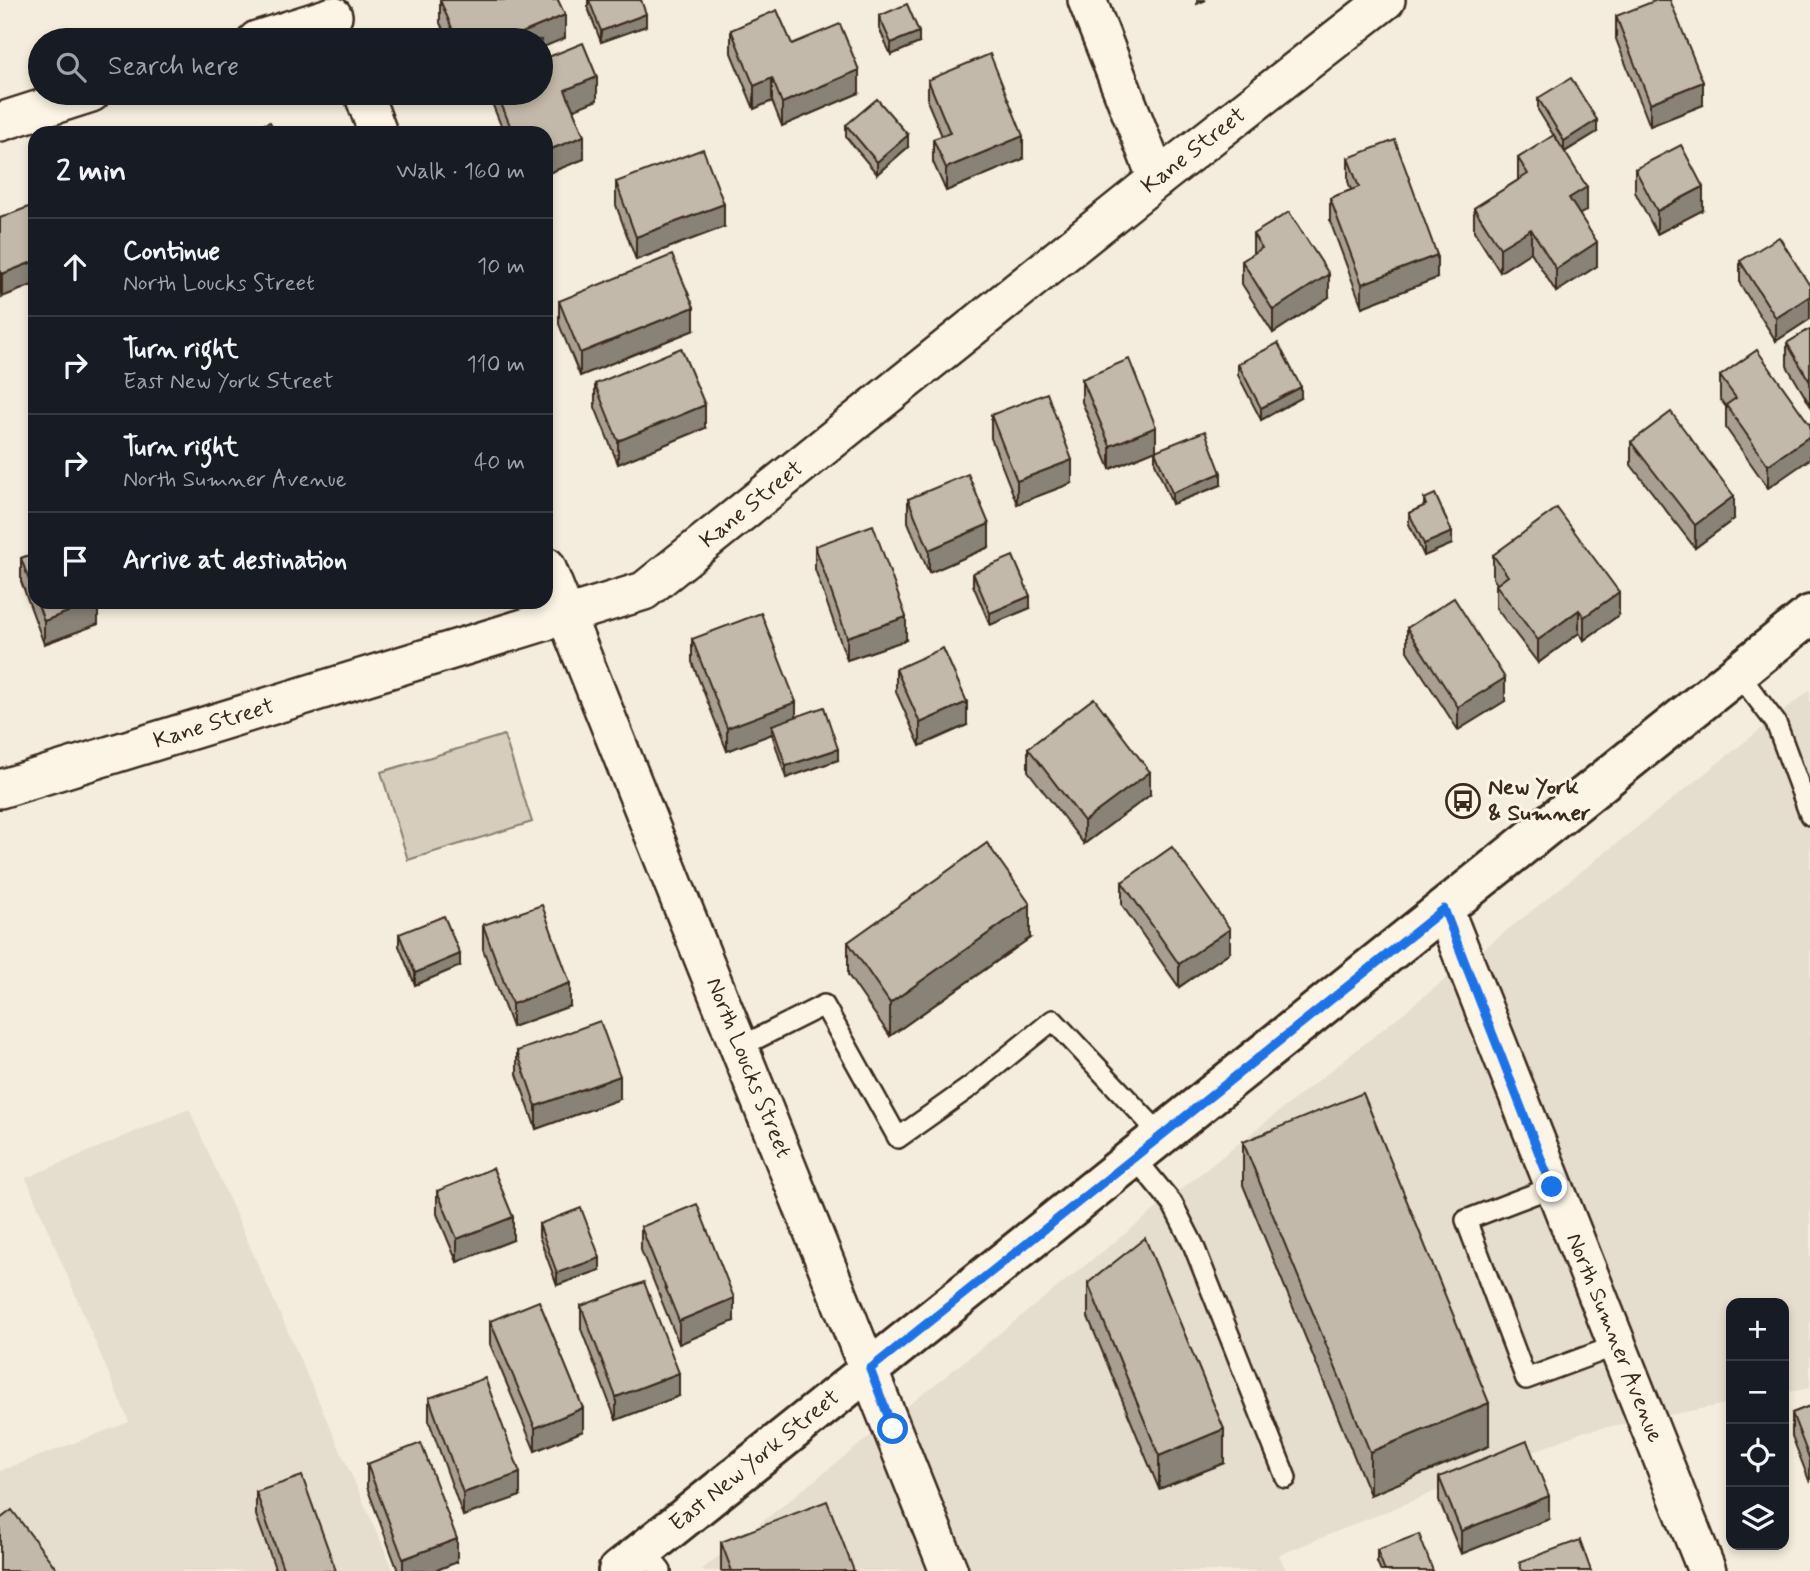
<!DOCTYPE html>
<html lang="en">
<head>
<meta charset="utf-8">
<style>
	:root { --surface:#171b24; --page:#20242c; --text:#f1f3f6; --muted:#9ea1a6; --line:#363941 }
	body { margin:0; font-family:Mynerve,sans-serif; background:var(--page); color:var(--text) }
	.controls { position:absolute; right:21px; bottom:21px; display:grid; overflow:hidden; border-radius:14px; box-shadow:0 4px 10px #0003 }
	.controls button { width:63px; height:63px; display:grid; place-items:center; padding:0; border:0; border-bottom:2px solid var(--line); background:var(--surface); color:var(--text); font:35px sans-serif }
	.stop { position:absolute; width:21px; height:21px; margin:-16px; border:5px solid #1a73e8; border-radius:50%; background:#fff }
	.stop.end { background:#1a73e8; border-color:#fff; box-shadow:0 2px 7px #0008 }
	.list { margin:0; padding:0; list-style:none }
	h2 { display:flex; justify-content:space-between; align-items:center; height:91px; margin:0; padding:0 28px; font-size:30px }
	h2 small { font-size:23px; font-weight:400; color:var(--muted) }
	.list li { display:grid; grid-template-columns:46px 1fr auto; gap:21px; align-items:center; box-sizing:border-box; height:98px; padding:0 28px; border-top:2px solid var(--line) }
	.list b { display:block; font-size:26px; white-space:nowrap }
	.list p { margin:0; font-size:23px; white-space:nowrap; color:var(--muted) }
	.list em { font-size:23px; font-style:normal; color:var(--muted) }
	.icon { flex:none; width:38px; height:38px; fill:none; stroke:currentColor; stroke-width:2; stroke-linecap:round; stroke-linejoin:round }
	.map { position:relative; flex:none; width:1810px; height:1571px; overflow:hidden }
	.search { position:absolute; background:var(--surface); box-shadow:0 4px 10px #0003; left:28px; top:28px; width:525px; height:77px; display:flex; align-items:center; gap:18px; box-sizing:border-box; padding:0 24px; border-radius:38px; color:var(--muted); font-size:26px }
	.panel { position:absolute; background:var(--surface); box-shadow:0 4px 10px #0003; left:28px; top:126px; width:525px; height:483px; border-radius:21px }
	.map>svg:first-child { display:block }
	.built { fill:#e5ddce }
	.green { fill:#d6cdbd; stroke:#887c6e; stroke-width:2 }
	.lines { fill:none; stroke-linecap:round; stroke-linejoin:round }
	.lane-casing { stroke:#3b2a1e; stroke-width:24 }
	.street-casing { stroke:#3b2a1e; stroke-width:42 }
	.primary-casing { stroke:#3b2a1e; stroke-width:44 }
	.lane { stroke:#fcf5e5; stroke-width:19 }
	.street { stroke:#fcf5e5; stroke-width:37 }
	.primary { stroke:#fcf5e5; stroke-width:38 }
	.wall { fill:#a89f92; stroke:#3b2a1e; stroke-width:2 }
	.shaded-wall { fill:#888277; stroke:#3b2a1e; stroke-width:2 }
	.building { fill:#c3b9aa; stroke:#3b2a1e; stroke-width:2 }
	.route { stroke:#1a73e8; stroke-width:9 }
	.labels { text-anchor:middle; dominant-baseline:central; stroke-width:6; stroke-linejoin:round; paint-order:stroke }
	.street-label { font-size:23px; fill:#3b2a1e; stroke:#fcf5e5 }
	.poi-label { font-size:23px; font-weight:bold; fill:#3b2a1e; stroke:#fcf5e5; text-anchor:start }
</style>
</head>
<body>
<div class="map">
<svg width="1810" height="1571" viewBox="0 0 1810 1571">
	<rect width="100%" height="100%" fill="#f4eddd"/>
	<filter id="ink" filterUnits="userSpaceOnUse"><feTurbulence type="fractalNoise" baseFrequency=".0143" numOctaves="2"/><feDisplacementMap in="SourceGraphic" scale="14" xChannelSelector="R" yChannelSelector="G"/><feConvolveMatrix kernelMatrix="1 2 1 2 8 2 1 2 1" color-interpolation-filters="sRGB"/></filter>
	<g filter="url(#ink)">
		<g class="built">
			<path d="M1810,690V1388L1784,1393V1303H1731V1403L1582,1432L1279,1555L1286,1571H700Z"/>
			<path d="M189,1109L394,1571H0V1471L129,1422L26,1178Z"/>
		</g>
		<path class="green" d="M504,735L532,822L408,860L381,772Z"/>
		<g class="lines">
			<g class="lane-casing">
				<g id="lane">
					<path d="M1737,672L1776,723L1810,815"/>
					<path d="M740,1047L824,1005L898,1138L970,1087L1053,1020L1161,1135"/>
					<path d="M1134,1157L1172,1203L1193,1244L1286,1478"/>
					<path d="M1552,1187L1466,1220L1526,1379L1618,1345"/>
					<path d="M644,1550L661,1571"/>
				</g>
			</g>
			<g class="street-casing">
				<g id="street">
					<path d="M1087,0L1157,179"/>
					<path d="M257,40L333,16"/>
					<path d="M363,93L378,133"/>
					<path d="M0,122L91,93"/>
					<path d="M546,566L949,1571"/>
					<path d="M0,789L644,591L1157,179L1386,0"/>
					<path d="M1444,909L1707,1571"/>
				</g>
			</g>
			<g class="primary-casing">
				<path id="primary" d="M618,1571L1810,615"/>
			</g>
			<use href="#lane" class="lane"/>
			<use href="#street" class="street"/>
			<use href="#primary" class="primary"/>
		</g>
		<g class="wall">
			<path d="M440,0L565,38L541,40H448L440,23Z"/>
			<path d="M588,0H641L646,26L601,42L588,8Z"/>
			<path d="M879,16L919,43L891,55L879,28Z"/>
			<path d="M1616,16L1703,105L1650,126L1616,39Z"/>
			<path d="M731,30L792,44L859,93L782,126L772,101L754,109L731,53Z"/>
			<path d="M928,80L1023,159L946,191L933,162V139L942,136L928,103Z"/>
			<path d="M492,93H541L597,100L573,109L584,159L546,174V133H504L492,103Z"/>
			<path d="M1538,98L1597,132L1565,152L1587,210L1579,214L1597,266L1556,292L1531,252L1500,272L1474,231V208L1518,180V158L1554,136L1538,110Z"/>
			<path d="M846,125L908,147L877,174L846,137Z"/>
			<path d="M1348,158L1437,278L1362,307L1330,221V198L1351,190L1348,181Z"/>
			<path d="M1635,169L1703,210L1657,234L1635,192Z"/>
			<path d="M616,182L724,227L636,260L616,205Z"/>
			<path d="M35,215V284L2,297L0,293V218Z"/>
			<path d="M1253,234L1329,297L1273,333L1242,284V261L1253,254Z"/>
			<path d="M1740,261L1810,286V319L1776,341L1740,284Z"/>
			<path d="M559,301L694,330L580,376L559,324Z"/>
			<path d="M1810,329V405L1787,366V343Z"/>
			<path d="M1238,364L1301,398L1261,420L1238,375Z"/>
			<path d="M1720,376L1810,425L1768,488L1726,428V407L1720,399Z"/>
			<path d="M1082,379L1156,450L1110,469L1082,402Z"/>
			<path d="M595,384L705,428L618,464L595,407Z"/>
			<path d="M991,415L1072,483L1017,504L991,438Z"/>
			<path d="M1631,442L1734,519L1695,548L1631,465Z"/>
			<path d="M1155,451L1221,485L1172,504L1155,463Z"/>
			<path d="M908,499L989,547L929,573L908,522Z"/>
			<path d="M1424,499L1452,544L1424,556L1409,524V513L1424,506Z"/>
			<path d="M815,546L906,640L847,660L815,569Z"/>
			<path d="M35,553V602H98V624L44,644L21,581V558Z"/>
			<path d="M1493,555L1619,615L1584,640L1579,633L1538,663L1496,608V585L1497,584L1493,578Z"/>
			<path d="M973,573L1030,608L990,625L973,585Z"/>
			<path d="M1407,628L1505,701L1458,730L1407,651Z"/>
			<path d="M692,639L796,717L838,760L786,778L772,734L727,751L692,662Z"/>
			<path d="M896,669L967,725L920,746L896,692Z"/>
			<path d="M1028,748L1150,795L1084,844L1028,771Z"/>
			<path d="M1122,882L1230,952L1179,987L1122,905Z"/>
			<path d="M483,925L570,1006L512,1027L483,949Z"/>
			<path d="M399,934L460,966L415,985L399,946Z"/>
			<path d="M1030,938L890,1036L848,975V942Z"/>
			<path d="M517,1051L620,1099L536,1129L517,1074Z"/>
			<path d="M1243,1142L1489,1446L1370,1495L1243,1185Z"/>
			<path d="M437,1191L513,1240L457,1262L437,1214Z"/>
			<path d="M539,1224L600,1270L557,1285L539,1236Z"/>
			<path d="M641,1227L734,1321L679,1344L641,1250Z"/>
			<path d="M1088,1283L1224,1463L1159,1489L1088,1317Z"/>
			<path d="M581,1306L679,1396L616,1420L581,1329Z"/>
			<path d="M490,1321L583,1431L535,1451L490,1344Z"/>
			<path d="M429,1398L520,1496L463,1516L429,1421Z"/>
			<path d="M1810,1406V1483L1792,1436V1413Z"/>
			<path d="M367,1464L457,1562L434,1571H398L367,1487Z"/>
			<path d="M1439,1477L1549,1519L1461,1554L1439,1500Z"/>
			<path d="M256,1492L336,1571H276L256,1515Z"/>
			<path d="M721,1542L854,1571H721Z"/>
			<path d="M1377,1550L1433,1571H1381L1377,1562Z"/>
		</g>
		<g class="shaded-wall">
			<path d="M1197,0H1206L1197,4Z"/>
			<path d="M646,14V26L601,42V31Z"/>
			<path d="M565,15V38L541,48V40H505Z"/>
			<path d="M919,32V43L891,55V43Z"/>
			<path d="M859,70V93L782,126V103Z"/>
			<path d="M597,77V100L565,113V90Z"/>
			<path d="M772,78V101L754,109V86Z"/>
			<path d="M1703,82V105L1650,126V103Z"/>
			<path d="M1597,120V132L1564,152V141Z"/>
			<path d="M908,135V147L877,174V162Z"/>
			<path d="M584,136V159L546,174V151Z"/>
			<path d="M1023,136V159L946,191V168Z"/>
			<path d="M1587,187V210L1569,221V198Z"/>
			<path d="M1703,187V210L1657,234V211Z"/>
			<path d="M724,204V227L636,260V237Z"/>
			<path d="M1531,229V252L1500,272V248Z"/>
			<path d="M1597,242V266L1556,292V269Z"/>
			<path d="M1437,255V278L1362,307V284Z"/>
			<path d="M35,261V284L2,297V274Z"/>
			<path d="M1329,274V297L1273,333V310Z"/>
			<path d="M1810,296V319L1776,341V318Z"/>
			<path d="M694,307V330L580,376V353Z"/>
			<path d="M1301,387V398L1261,420V408Z"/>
			<path d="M705,405V428L618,464V441Z"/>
			<path d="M1156,427V450L1110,469V446Z"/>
			<path d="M1810,436V459L1768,488V465Z"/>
			<path d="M1072,460V483L1017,504V481Z"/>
			<path d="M1221,473V485L1172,504V493Z"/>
			<path d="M1734,496V519L1695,548V525Z"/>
			<path d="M989,524V547L929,573V550Z"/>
			<path d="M1452,532V544L1424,556V544Z"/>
			<path d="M1619,592V615L1584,640V617Z"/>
			<path d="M1030,596V608L990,625V613Z"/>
			<path d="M94,602H98V624L44,644V621Z"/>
			<path d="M130,602H141L130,606Z"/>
			<path d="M1579,610V633L1538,663V640Z"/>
			<path d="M906,617V640L847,660V637Z"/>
			<path d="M1505,678V701L1458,730V707Z"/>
			<path d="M796,702V725H772V734L727,751V728Z"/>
			<path d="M967,702V725L920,746V723Z"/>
			<path d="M838,749V760L786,778V766Z"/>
			<path d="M1150,772V795L1084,844V821Z"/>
			<path d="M1030,904V938L890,1036V1003Z"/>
			<path d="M1230,929V952L1179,987V964Z"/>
			<path d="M460,954V966L415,985V973Z"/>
			<path d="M570,983V1006L512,1027V1004Z"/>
			<path d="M620,1076V1099L536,1129V1106Z"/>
			<path d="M513,1217V1240L457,1262V1239Z"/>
			<path d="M600,1258V1270L557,1285V1273Z"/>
			<path d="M734,1298V1321L679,1344V1321Z"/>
			<path d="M679,1373V1396L616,1420V1397Z"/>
			<path d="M1489,1403V1446L1370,1495V1452Z"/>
			<path d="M583,1408V1431L535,1451V1428Z"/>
			<path d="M1224,1429V1463L1159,1489V1456Z"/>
			<path d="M520,1473V1496L463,1516V1493Z"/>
			<path d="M1549,1496V1519L1461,1554V1531Z"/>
			<path d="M457,1539V1562L434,1571H403V1559Z"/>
		</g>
		<g class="building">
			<path d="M440,0H558L565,15L505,40H457Z"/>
			<path d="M589,0H641L646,14L601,31Z"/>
			<path d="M1657,0H1670L1703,82L1650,103L1616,16Z"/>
			<path d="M907,4L919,32L891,43L879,16Z"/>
			<path d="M777,10L792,44L840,24L859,70L782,103L772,78L754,86L731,30Z"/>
			<path d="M583,43L597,77L565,90L584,136L546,151V133H513L497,93H541V60Z"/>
			<path d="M990,54L1023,136L946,168L933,139L950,133L928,80Z"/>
			<path d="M1571,78L1597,120L1564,141L1538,98Z"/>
			<path d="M877,99L908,135L877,162L846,125Z"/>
			<path d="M270,122L275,133H241Z"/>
			<path d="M1554,135L1587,187L1569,198L1597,242L1556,269L1531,229L1500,248L1474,208L1528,174L1518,158Z"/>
			<path d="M1395,140L1437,255L1362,284L1330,198L1359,187L1348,158Z"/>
			<path d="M1681,145L1703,187L1657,211L1635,169Z"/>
			<path d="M703,149L724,204L636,237L616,182Z"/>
			<path d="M31,206L35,215V261L2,274L0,270V218Z"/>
			<path d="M1289,212L1329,274L1273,310L1242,261L1262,248L1253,234Z"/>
			<path d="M1779,237L1810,286V296L1776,318L1740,261Z"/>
			<path d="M672,255L694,307L580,353L559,301Z"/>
			<path d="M1810,329V382L1787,343Z"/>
			<path d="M1278,343L1301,387L1261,408L1238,364Z"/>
			<path d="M681,348L705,405L618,441L595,384Z"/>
			<path d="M1757,350L1810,425V436L1768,465L1726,405L1736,398L1720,376Z"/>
			<path d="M1129,359L1156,427L1110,446L1082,379Z"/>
			<path d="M1047,393L1072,460L1017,481L991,415Z"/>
			<path d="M1671,412L1734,496L1695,525L1631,442Z"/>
			<path d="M1205,431L1221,473L1172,493L1155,451Z"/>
			<path d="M968,474L989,524L929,550L908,499Z"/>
			<path d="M1435,494L1452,532L1424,544L1409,513L1426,505L1424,499Z"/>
			<path d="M1557,508L1619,592L1584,617L1579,610L1538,640L1496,585L1508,576L1493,555Z"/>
			<path d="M873,525L906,617L847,637L815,546Z"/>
			<path d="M35,553V597L21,558Z"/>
			<path d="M1013,556L1030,596L990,613L973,573Z"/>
			<path d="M1454,598L1505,678L1458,707L1407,628Z"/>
			<path d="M37,602H94L44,621Z"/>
			<path d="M761,613L796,702L727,728L692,639Z"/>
			<path d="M943,648L967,702L920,723L896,669Z"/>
			<path d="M1094,698L1150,772L1084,821L1028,748Z"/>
			<path d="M824,707L838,749L786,766L772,725Z"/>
			<path d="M987,843L1030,904L890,1003L848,942Z"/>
			<path d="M1172,847L1230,929L1179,964L1122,882Z"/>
			<path d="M542,905L570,983L512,1004L483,925Z"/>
			<path d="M444,916L460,954L415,973L399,934Z"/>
			<path d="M600,1021L620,1076L536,1106L517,1051Z"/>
			<path d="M1363,1093L1489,1403L1370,1452L1243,1142Z"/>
			<path d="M493,1168L513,1217L457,1239L437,1191Z"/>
			<path d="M697,1204L734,1298L679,1321L641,1227Z"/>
			<path d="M581,1208L600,1258L557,1273L539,1224Z"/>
			<path d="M1145,1238L1224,1429L1159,1456L1088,1283Z"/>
			<path d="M644,1282L679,1373L616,1397L581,1306Z"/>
			<path d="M539,1301L583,1408L535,1428L490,1321Z"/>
			<path d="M485,1378L520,1473L463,1493L429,1398Z"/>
			<path d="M1810,1406V1460L1792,1413Z"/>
			<path d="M1527,1441L1549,1496L1461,1531L1439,1477Z"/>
			<path d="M421,1443L457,1539L403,1559L367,1464Z"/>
			<path d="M302,1476L336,1571H284L256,1492Z"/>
			<path d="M827,1501L854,1571H732L721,1542Z"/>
			<path d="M12,1510L58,1571H0V1519Z"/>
			<path d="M1419,1534L1433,1571H1385L1377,1550Z"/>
			<path d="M1580,1540L1591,1571H1522L1519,1562Z"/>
		</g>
	</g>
	<g class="lines" filter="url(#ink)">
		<path class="route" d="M893,1429L870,1369L1444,909L1552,1187"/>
	</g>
	<defs>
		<g id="bus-ring" transform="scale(1.75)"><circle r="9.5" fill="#fcf5e5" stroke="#3b2a1e" stroke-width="1.5"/><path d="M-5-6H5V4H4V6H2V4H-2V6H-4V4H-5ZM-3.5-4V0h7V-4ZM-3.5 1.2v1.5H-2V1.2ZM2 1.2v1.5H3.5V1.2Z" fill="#3b2a1e"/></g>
	</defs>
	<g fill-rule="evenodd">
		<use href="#bus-ring" x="1463" y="801"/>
	</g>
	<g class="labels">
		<g class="street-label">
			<text transform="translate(1194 151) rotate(-38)">Kane Street</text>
			<text transform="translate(752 505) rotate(-39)">Kane Street</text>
			<text transform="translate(214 724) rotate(-17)">Kane Street</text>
			<text transform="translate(748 1068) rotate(68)">North Loucks Street</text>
			<text transform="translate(1614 1338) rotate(68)">North Sumner Avenue</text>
			<text transform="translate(755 1461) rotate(-39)">East New York Street</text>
		</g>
		<g class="poi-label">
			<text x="1488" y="788">New York<tspan x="1488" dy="26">&amp; Sumner</tspan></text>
		</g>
	</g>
</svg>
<div class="controls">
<button>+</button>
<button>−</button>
<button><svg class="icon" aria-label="locate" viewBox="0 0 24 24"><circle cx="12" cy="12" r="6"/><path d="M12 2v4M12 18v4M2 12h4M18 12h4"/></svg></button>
<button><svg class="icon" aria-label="layers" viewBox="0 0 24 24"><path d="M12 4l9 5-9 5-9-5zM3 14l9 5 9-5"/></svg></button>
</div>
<div class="stop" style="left:893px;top:1429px"></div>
<div class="stop end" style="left:1552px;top:1187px"></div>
<div class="search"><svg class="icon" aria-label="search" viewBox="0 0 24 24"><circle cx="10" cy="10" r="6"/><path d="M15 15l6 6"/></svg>Search here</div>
<section class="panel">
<h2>2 min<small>Walk · 160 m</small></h2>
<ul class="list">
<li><svg class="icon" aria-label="ahead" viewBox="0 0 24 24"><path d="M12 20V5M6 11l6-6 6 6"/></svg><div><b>Continue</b><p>North Loucks Street</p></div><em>10 m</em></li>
<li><svg class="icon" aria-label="right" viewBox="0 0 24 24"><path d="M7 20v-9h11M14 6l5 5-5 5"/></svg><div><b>Turn right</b><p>East New York Street</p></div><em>110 m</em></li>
<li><svg class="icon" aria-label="right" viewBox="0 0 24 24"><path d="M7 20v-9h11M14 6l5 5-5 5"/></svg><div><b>Turn right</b><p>North Sumner Avenue</p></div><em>40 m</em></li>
<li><svg class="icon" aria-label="arrive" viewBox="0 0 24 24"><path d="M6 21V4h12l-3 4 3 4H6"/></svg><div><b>Arrive at destination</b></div></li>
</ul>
</section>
</div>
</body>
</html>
